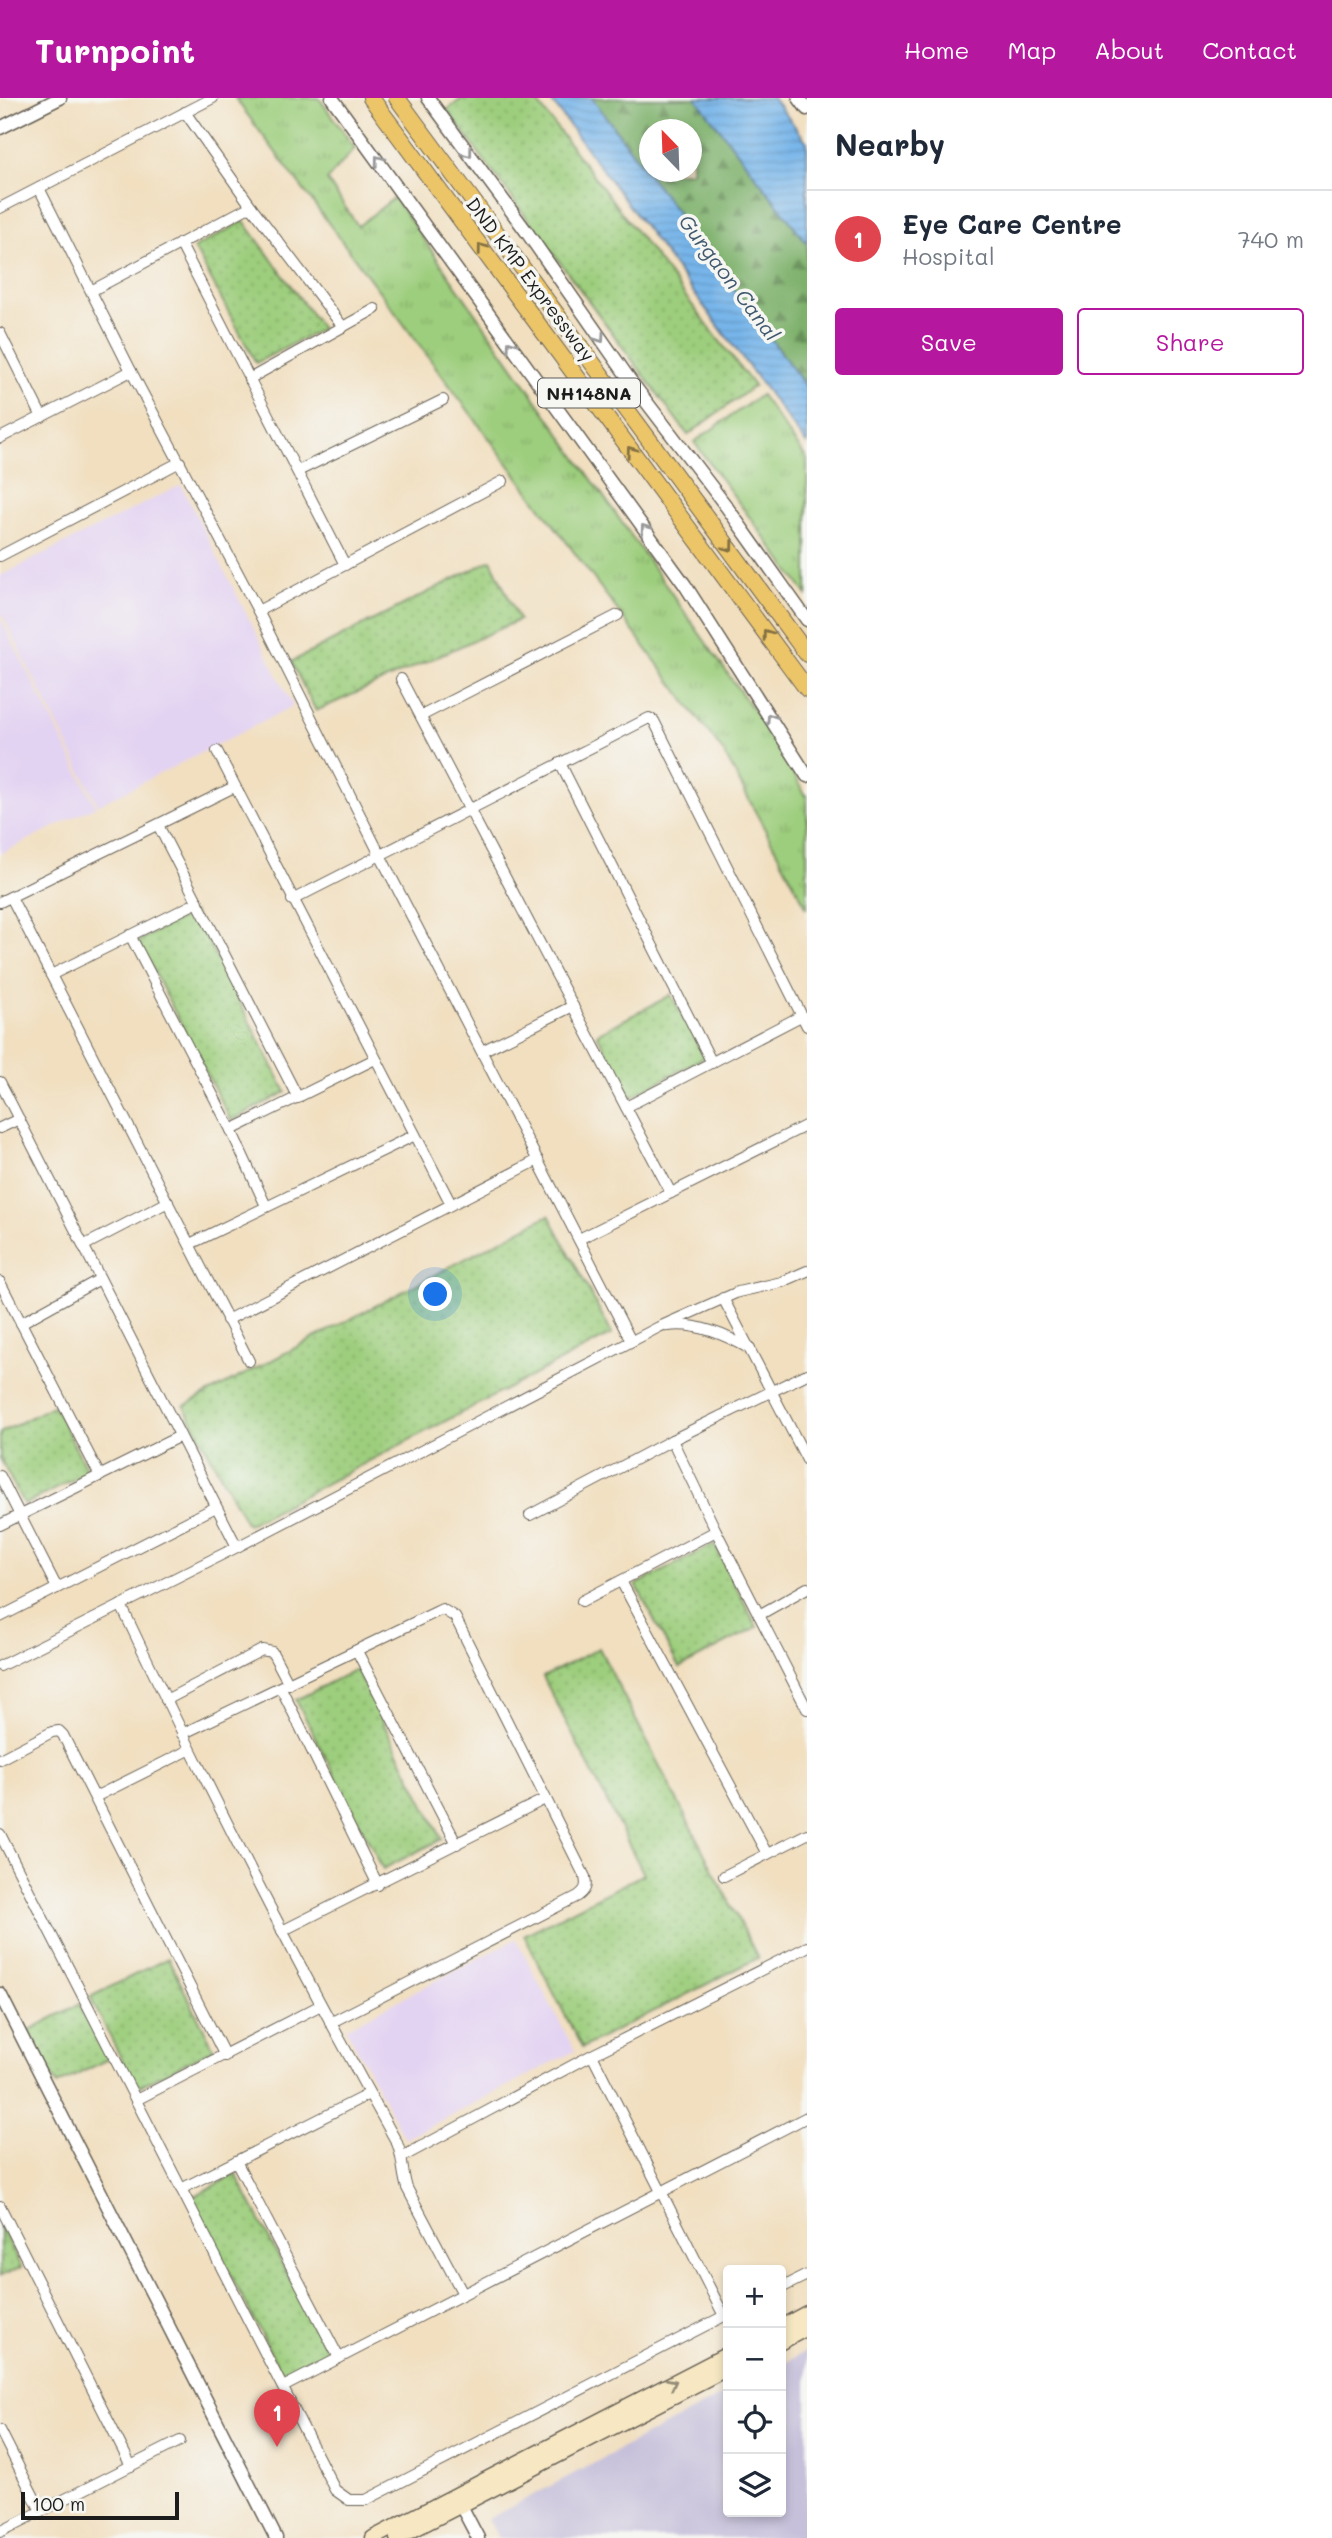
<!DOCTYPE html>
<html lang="en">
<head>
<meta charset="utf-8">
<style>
	:root { --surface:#fff; --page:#f2f2f3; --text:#1f2937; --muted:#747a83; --line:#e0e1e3; --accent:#b5179e }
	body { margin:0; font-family:Mali,sans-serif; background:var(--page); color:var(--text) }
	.controls { position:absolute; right:21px; bottom:21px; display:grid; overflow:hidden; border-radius:7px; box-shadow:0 4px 10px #0003 }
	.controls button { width:63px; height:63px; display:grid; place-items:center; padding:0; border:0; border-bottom:2px solid var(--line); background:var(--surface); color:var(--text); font:35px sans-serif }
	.compass { position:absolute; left:639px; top:21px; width:63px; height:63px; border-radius:50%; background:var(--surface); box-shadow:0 4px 10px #0003; rotate:337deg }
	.scale { position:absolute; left:21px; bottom:18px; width:158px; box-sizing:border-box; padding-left:7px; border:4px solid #1c1c1c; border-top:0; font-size:19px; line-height:24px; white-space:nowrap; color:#1c1c1c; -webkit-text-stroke:5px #f6f6f2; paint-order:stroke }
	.you { position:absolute; left:436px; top:1197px; width:24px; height:24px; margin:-18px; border:5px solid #fff; border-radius:50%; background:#1a73e8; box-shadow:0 0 0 10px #1a73e833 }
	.badge { display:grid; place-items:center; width:46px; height:46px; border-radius:50%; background:var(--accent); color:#fff; font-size:23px; font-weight:700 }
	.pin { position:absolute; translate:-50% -58px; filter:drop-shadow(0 2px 4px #0008) }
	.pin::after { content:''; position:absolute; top:37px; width:24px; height:21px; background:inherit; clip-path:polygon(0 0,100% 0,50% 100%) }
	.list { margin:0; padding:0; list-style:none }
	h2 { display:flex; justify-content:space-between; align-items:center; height:91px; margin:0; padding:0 28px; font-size:30px }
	h2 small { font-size:23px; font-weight:400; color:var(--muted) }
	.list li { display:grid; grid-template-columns:46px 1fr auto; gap:21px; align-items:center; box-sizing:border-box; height:98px; padding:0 28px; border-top:2px solid var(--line) }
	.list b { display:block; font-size:26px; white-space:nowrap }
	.list p { margin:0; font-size:23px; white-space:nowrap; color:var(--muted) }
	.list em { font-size:23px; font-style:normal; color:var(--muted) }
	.actions { display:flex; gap:14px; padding:21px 28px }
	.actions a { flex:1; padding:16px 0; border:2px solid var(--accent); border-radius:7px; text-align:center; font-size:24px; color:var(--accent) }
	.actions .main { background:var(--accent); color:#fff }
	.icon { flex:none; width:38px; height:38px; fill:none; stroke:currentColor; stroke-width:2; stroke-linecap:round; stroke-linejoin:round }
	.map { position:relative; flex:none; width:807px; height:2440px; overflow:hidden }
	header { display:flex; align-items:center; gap:42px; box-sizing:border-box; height:98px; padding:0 35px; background:var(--accent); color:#fff }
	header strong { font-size:33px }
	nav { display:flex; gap:38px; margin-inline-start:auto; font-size:24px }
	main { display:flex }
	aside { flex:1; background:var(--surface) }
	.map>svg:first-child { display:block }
	.built { fill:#e3d3f2 }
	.industrial { fill:#c6c0da }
	.grass { fill:url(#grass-tufts); stroke:#5c754c; stroke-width:2 }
	.forest { fill:url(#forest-firs); stroke:#4d6644; stroke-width:2; fill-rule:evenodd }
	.park { fill:url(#park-dots); stroke:#5c754c; stroke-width:2 }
	.water { fill:url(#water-rules); stroke:#4a6883; stroke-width:2 }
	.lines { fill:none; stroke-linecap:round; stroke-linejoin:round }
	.minor-casing { stroke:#676055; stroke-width:12 }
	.tertiary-casing { stroke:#676055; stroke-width:15 }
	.secondary-casing { stroke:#676055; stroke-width:17 }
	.trunk-casing { stroke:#676055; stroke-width:18 }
	.minor { stroke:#fff; stroke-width:10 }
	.tertiary { stroke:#fff; stroke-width:12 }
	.secondary { stroke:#f7e8c3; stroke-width:14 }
	.trunk { stroke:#ecc569; stroke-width:16 }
	.oneway { stroke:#999 }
	.oneway2 { stroke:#847042 }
	.oneway3 { stroke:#948c78 }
	.labels { text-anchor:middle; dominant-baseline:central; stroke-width:7; stroke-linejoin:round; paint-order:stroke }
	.shield { fill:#f6f6f2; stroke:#5d5d5c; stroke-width:2 }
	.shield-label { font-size:18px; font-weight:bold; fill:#1c1c1c }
	.street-label { font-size:19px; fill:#1c1c1c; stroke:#f6f6f2 }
	.water-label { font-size:21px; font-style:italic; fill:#40596e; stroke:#f6f6f2 }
</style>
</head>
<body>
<header>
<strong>Turnpoint</strong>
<nav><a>Home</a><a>Map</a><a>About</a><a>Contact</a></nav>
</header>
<main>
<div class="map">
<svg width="807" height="2440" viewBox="0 0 807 2440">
	<defs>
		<pattern id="grass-tufts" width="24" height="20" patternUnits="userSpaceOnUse" patternTransform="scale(1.75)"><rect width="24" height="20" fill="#9dce7d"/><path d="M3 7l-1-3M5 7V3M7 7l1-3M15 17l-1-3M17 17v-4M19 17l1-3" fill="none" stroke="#87b06b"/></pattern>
		<pattern id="forest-firs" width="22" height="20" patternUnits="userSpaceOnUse" patternTransform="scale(1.75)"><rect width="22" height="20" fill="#7eb16c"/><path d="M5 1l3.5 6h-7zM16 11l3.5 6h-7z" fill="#668f58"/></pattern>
		<pattern id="park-dots" width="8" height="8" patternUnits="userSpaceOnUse" patternTransform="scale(1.75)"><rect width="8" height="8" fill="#9dce7d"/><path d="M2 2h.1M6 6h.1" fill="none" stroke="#87b06b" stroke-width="1.8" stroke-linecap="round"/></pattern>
		<pattern id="water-rules" width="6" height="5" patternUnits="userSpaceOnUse" patternTransform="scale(1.75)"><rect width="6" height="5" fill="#77b5ea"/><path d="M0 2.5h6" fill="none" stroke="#669bc8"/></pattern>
	</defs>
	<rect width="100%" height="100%" fill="#f6f6f2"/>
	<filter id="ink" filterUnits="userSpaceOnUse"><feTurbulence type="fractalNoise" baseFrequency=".0143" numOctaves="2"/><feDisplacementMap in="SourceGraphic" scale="14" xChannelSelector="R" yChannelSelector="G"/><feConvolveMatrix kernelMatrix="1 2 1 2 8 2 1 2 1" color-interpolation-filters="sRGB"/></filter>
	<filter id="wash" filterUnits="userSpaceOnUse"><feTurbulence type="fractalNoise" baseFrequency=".00686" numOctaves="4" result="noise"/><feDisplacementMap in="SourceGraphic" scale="28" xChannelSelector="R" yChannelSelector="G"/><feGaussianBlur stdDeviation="1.57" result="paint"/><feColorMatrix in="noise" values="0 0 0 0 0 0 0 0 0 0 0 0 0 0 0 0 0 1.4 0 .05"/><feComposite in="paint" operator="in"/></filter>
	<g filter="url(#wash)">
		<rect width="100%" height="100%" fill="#f1dfc0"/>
		<g class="built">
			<path d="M181,387L293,608L98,707L0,513V478Z"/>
			<path d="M0,519L96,708L0,756Z"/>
			<path d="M516,1841L575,1953L405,2041L346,1930Z"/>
		</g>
		<path class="industrial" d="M807,2253V2440H498L488,2421L728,2294V2414H781V2267Z"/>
		<g class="grass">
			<path d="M235,0H319L355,50L327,82L358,128L394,100L406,116L779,649L807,700V810L724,655Z"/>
			<path d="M761,297L807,361V497L694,344Z"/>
		</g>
		<path class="forest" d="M592,0H696L807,145V290ZM650,32H692V74H650Z"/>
		<g class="park">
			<path d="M463,0H534L754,288L688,337L447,12Z"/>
			<path d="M244,123L322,231L256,265L194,150Z"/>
			<path d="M491,462L519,522L316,613L291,564Z"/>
			<path d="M193,814L286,994L231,1023L138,843Z"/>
			<path d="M671,897L705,959L631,999L597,936Z"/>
			<path d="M549,1117L612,1236L247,1427L184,1308Z"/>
			<path d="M54,1307L88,1374L24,1407L0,1360V1335Z"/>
			<path d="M714,1446L757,1529L679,1570L636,1487Z"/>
			<path d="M599,1550L758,1860L582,1950L524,1837L644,1776L543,1579Z"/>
			<path d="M356,1571L442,1741L383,1771L296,1602Z"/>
			<path d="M168,1860L214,1951L136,1990L90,1899Z"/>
			<path d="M79,1906L108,1961L57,1987L28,1933Z"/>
			<path d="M236,2076L329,2257L284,2280L191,2100Z"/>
			<path d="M0,2128L21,2169L0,2179Z"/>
		</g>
		<g class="water">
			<path d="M549,0H592L807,290V347Z"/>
			<path d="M696,0H773L807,44V145Z"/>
		</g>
	</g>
	<g filter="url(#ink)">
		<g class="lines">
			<g class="minor-casing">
				<g id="minor">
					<path d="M185,14L251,108L343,229"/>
					<path d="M39,90L131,273L258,513L380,757L631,1243"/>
					<path d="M0,110L213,0"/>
					<path d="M180,145L345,467"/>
					<path d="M91,193L251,108"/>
					<path d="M0,235L42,319"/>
					<path d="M249,281L375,211"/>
					<path d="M0,340L131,273"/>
					<path d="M298,373L443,302"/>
					<path d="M0,458L180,364"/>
					<path d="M258,513L503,383"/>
					<path d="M401,581L671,1095"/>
					<path d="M421,618L618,517"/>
					<path d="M217,653L451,1106"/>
					<path d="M560,665L712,965"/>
					<path d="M158,727L298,1000"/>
					<path d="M11,799L249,1263"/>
					<path d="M292,802L649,620L654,623L807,928"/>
					<path d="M0,804L234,689"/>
					<path d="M130,837L231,1032L266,1108"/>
					<path d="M51,877L198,804"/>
					<path d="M482,953L573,908"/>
					<path d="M0,984L237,1449"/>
					<path d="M626,1009L801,918"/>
					<path d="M0,1030L19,1021"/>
					<path d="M231,1032L375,961"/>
					<path d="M579,1141L807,1027"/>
					<path d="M190,1146L415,1037"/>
					<path d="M83,1148L168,1104"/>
					<path d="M0,1184L100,1378"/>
					<path d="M723,1200L807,1362"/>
					<path d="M227,1222L538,1062"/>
					<path d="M21,1225L100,1181"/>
					<path d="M668,1228C697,1224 726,1237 750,1251"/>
					<path d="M672,1342L716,1433L807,1611"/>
					<path d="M0,1378L57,1490"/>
					<path d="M530,1417L672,1342L807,1276"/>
					<path d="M0,1427L180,1338"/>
					<path d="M621,1483L767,1756"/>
					<path d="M582,1503L716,1433"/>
					<path d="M121,1507C207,1689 298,1869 397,2045C403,2059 402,2075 407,2090L463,2196"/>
					<path d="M759,1517L807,1490"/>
					<path d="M0,1519L216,1409"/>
					<path d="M357,1553L457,1746"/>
					<path d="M0,1568L237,1449L659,1229L738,1194L782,1184L807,1173"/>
					<path d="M281,1590L378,1787"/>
					<path d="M166,1602L262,1552L272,1554L289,1586"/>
					<path d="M182,1636L436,1514L442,1511L455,1519L585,1779C587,1788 586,1792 578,1798L330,1925"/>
					<path d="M0,1661L52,1634L59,1633L63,1637L225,1958"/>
					<path d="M95,1699L189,1652"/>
					<path d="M0,1736L335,2392L349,2402H366L728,2216"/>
					<path d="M724,1778L807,1736"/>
					<path d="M282,1833L545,1701"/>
					<path d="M592,1957L724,2218"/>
					<path d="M136,2002L321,1907"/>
					<path d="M402,2059L592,1957L807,1849"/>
					<path d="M236,2063L339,2260"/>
					<path d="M181,2091L369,1996"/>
					<path d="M0,2108L131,2368"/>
					<path d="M781,2190L807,2177"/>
					<path d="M283,2289L807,2019"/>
					<path d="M0,2332L41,2413"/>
					<path d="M0,2434L180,2343"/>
				</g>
			</g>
			<g class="tertiary-casing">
				<g id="tertiary">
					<path d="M332,0L685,487L807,678"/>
					<path d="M428,0L526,133L632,285L726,408L807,522"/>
					<path d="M799,0L807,11"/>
					<path d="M0,30L60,0"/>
					<path d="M0,1896L276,2440"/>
					<path d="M457,2400L478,2440"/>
				</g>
			</g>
			<g class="secondary-casing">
				<g id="secondary">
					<path d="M781,2229L807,2215"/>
					<path d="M781,2244L807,2230"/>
					<path d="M373,2440L728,2256"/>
					<path d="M397,2440L728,2270"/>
				</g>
			</g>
			<g class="trunk-casing">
				<g id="trunk">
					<path d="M371,0L807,591"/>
					<path d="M397,0L807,556"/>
				</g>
			</g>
			<use href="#minor" class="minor"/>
			<use href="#tertiary" class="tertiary"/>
			<use href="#secondary" class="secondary"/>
			<use href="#trunk" class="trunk"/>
		</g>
		<defs><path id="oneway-chevron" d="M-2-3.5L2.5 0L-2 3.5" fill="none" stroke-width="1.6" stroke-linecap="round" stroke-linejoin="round" transform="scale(1.75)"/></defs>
		<g class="oneway">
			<use href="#oneway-chevron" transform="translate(468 55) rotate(53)"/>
			<use href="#oneway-chevron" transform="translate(379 62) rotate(-127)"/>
			<use href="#oneway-chevron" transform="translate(600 240) rotate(55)"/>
			<use href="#oneway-chevron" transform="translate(511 247) rotate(-126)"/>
			<use href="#oneway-chevron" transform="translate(645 431) rotate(-126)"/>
			<use href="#oneway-chevron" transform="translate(771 620) rotate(-123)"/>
		</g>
		<g class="oneway2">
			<use href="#oneway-chevron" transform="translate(482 150) rotate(-127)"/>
			<use href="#oneway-chevron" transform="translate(631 353) rotate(-126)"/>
			<use href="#oneway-chevron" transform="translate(729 449) rotate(53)"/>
			<use href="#oneway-chevron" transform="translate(767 536) rotate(-126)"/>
		</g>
		<use class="oneway3" href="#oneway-chevron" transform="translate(672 2285) rotate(-27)"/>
	</g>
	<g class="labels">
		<rect class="shield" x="538" y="280.5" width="102" height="29" rx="5"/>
		<g class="shield-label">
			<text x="589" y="295">NH148NA</text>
		</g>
		<g class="street-label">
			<text transform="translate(531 181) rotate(53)">DND KMP Expressway</text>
		</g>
		<g class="water-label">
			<text transform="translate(730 179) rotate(53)">Gurgaon Canal</text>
		</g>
	</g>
</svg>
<div class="controls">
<button>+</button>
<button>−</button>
<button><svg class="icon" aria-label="locate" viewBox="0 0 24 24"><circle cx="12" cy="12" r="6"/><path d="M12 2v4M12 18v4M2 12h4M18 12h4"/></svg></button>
<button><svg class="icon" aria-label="layers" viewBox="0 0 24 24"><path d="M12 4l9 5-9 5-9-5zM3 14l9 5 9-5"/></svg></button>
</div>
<svg class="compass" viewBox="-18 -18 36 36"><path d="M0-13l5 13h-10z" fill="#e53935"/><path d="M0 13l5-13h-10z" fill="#747a83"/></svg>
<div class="scale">100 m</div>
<div class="you"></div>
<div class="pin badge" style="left:277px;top:2349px;background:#e0444e">1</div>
</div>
<aside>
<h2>Nearby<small></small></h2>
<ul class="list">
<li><span class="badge" style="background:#e0444e">1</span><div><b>Eye Care Centre</b><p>Hospital</p></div><em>740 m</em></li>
</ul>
<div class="actions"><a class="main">Save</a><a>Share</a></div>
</aside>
</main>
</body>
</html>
